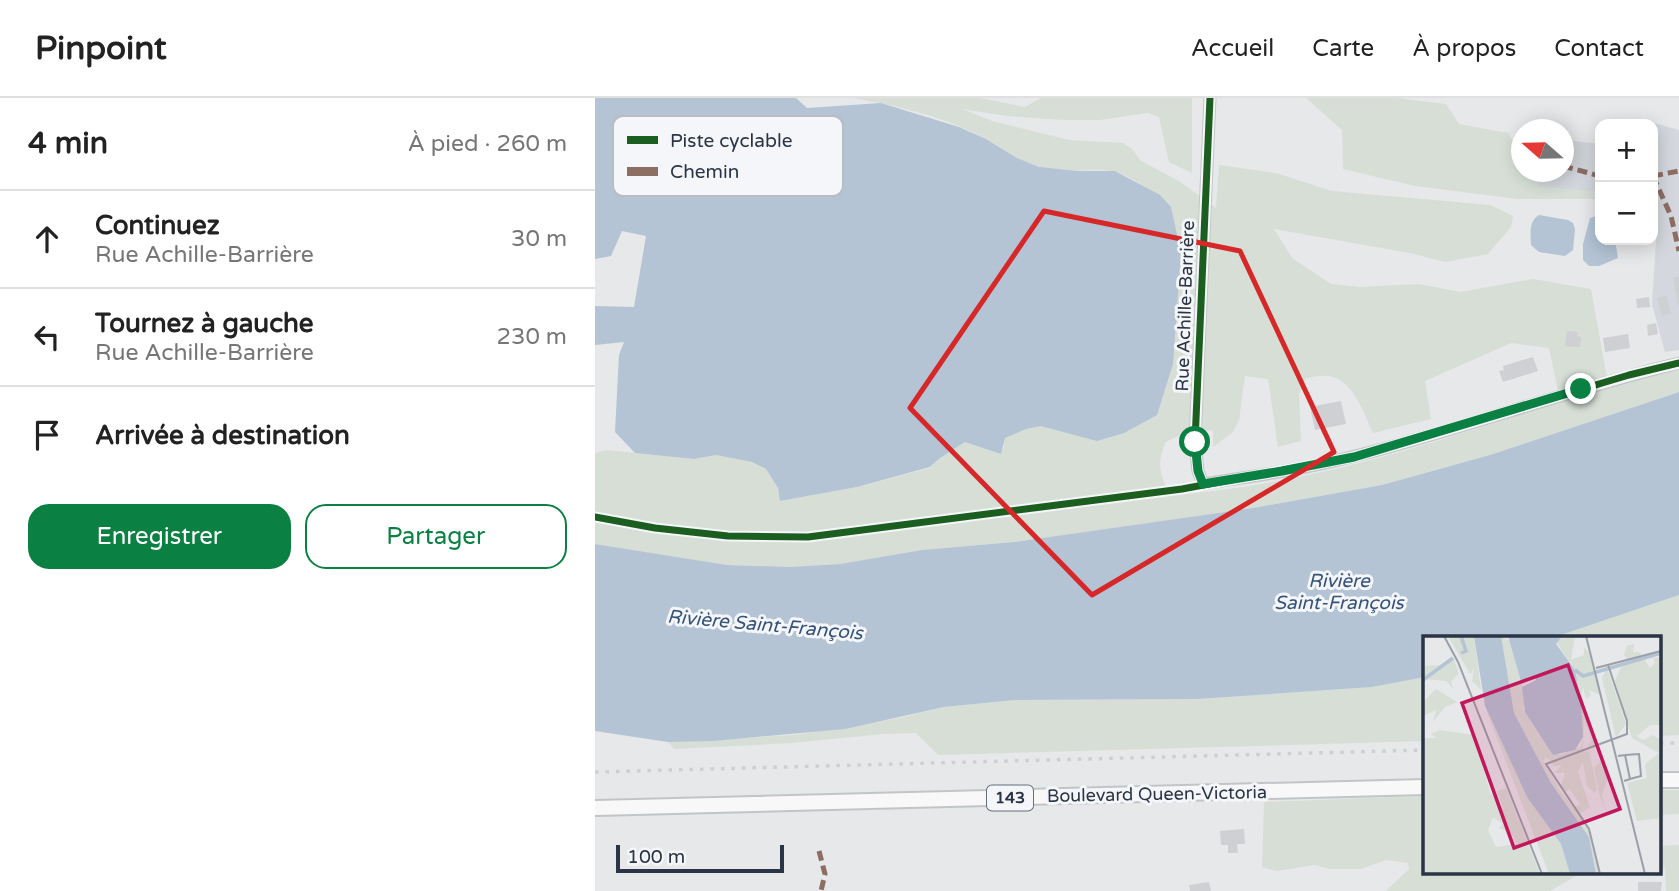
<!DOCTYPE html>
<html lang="fr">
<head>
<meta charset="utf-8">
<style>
	:root { --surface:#fff; --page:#f2f2f2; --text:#222; --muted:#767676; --line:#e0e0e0; --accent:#0b8043 }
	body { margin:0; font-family:"Varela Round",sans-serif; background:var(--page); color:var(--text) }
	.controls { position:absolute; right:21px; top:21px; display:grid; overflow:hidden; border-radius:14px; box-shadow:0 4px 18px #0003 }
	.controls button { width:63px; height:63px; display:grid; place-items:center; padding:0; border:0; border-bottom:2px solid var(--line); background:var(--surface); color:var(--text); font:35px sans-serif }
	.compass { position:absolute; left:916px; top:21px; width:63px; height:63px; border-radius:50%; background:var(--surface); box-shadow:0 4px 18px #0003; rotate:290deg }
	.scale { position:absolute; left:21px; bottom:18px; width:168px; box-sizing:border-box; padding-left:7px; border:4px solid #2b3445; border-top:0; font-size:19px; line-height:24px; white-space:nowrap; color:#2b3445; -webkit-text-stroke:5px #f4f6f9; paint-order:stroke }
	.stop { position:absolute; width:21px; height:21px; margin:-16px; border:5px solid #0b8043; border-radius:50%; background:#fff }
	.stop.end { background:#0b8043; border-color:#fff; box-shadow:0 2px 7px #0008 }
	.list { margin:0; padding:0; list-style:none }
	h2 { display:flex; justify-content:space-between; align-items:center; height:91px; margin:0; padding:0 28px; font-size:30px }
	h2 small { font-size:23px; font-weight:400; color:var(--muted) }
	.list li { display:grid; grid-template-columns:46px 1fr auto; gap:21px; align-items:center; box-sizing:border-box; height:98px; padding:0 28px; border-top:2px solid var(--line) }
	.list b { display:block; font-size:26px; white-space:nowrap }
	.list p { margin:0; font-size:23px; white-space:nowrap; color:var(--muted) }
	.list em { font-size:23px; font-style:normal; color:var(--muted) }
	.actions { display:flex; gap:14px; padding:21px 28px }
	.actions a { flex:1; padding:16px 0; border:2px solid var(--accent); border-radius:21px; text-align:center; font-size:24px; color:var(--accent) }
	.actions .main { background:var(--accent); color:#fff }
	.icon { flex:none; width:38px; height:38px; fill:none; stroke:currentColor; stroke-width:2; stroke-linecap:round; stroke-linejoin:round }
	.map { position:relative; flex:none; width:1084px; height:793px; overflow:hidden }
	header { display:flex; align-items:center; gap:42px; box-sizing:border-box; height:98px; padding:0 35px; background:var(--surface); border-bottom:2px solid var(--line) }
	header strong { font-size:33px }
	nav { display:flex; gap:38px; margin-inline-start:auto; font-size:24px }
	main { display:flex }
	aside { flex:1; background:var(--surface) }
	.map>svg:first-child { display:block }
	.built { fill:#d4d7dd }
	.green { fill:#d6ded6; fill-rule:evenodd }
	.water { fill:#b4c4d5 }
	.building { fill:#ced0d3 }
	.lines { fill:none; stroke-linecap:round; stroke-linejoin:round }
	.minor-casing { stroke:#c4c6c8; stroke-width:13 }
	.primary-casing { stroke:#c2c5c8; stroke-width:18 }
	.minor { stroke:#f5f6f7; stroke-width:10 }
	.primary { stroke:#f8f8f8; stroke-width:14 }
	.rail { stroke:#cecfd2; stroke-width:3.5; stroke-dasharray:3.5 7; stroke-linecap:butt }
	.quiet { stroke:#8d6e63; stroke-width:5; stroke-dasharray:10 5; stroke-linecap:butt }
	.cycleway-casing { stroke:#f4f6f9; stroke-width:11 }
	.cycleway { stroke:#1b5e20; stroke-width:7 }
	.route { stroke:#0b8043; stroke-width:9 }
	.marked { fill:none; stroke:#d62828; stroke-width:5; stroke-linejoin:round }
	.labels { text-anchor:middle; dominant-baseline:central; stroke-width:6; stroke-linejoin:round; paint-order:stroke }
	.shield { fill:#f4f6f9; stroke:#676e7b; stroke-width:2 }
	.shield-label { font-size:16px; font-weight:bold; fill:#2b3445 }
	.street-label { font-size:18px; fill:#2b3445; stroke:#f4f6f9 }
	.water-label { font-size:19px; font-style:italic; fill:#34527a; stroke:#f4f6f9 }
	.inset-river { fill:none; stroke:#b4c4d5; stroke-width:3.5 }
	.inset-road { fill:none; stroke:#9ba0a8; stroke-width:2 }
	.view { fill:#c2185b; fill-opacity:0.15; stroke:#c2185b; stroke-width:3.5 }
	.inset-edge { fill:none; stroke:#2b3445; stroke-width:3.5 }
	.key { fill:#f4f6f9; stroke:#b8bcc3; stroke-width:2 }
	.key-label { font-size:19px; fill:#2b3445 }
</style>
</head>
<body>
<header>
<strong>Pinpoint</strong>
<nav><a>Accueil</a><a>Carte</a><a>À propos</a><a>Contact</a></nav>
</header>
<main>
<aside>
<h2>4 min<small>À pied · 260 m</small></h2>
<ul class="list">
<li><svg class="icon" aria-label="ahead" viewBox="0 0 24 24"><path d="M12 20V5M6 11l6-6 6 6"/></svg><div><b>Continuez</b><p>Rue Achille-Barrière</p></div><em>30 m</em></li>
<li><svg class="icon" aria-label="left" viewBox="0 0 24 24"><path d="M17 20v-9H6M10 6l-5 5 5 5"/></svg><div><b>Tournez à gauche</b><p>Rue Achille-Barrière</p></div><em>230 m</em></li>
<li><svg class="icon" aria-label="arrive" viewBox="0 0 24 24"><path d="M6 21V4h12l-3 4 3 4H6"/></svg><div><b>Arrivée à destination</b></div></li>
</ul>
<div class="actions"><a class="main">Enregistrer</a><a>Partager</a></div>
</aside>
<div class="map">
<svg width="1084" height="793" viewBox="0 0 1084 793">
	<rect width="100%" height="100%" fill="#e6e8ea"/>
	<g class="built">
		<path d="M1052,23L1084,32V252L1070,254L1057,206L1063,111H1058V26H1051Z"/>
		<path d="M969,42L1005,46V94L944,89L936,74H968Z"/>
	</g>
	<g class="green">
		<path d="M258,0H385L430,9L446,0H597V75L574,64L564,19L552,15L505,22H468L412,18L367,11L397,23L474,42L528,45L537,51L546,63L584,83L621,110L624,67L681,75L737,93L895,107L918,118L916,129L893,156L850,164L815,155L679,131L697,160L736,186L765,189L824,186L865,194L938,181L996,191L1013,286L1084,272V294L895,357L787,387L658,410L419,444L327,452L245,466L195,469L132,467L0,446V355L12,352L99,361L121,357L157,364L171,371L183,390L186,403L262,389L335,370L345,360L370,344L409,351V340L431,331L446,328L576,109C565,98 532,75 517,73C493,70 467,76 442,69C423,63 408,50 391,41C351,19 303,8 258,0ZM916,245L954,250L965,303C837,346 710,388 575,397C565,379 561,363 571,344L587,336L618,332V349L638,334L644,322L650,278L673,281L683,349L706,343L704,296L711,280C718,279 727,277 734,278C758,282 769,315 778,335L836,321L830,283Z"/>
		<path d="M711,0H802L851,6L864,26L913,35L926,58V74H935L944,89L1005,94V101H923L820,88L748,71L747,32Z"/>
		<path d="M1084,497V637L1065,638V539H960Z"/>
		<path d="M830,579V643L343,657L321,635L288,636L197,645L79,651L73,644L200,637L305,620L349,609L420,602L603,601L777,589Z"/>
		<path d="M1065,692H1084V716L1065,717Z"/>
		<path d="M830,698V774H1025L981,778L955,793H791L814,771L813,765L791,762L766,771H735L719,767L682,773L667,769L669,704Z"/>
		<path d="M1084,747V793H1071L1070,769L1065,770V748Z"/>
	</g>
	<g class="water">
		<path d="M0,0H201L212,10L286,5L364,29L391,41L422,60L444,69L483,73H520L565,97L576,109L586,155L578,266L562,317L529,335L502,343L446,328L431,331L410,340L406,356L370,344L345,360L335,369L262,389L185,403L183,390L171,371L157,364L121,357L99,361L40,355L20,334L24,257L29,244L0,247V208L39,209L51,138L27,133L16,158L0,161Z"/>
		<path d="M944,117L973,122L978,125L980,131L978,152L970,158L944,154L936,147C936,135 933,124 944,117Z"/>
		<path d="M1004,117L1005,142H1020L1023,160L1004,168H994L988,162V146L995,120Z"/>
		<path d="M1084,294V497L960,539H830V579L777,589L603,601L420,602L349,609L250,631L118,643L73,644L0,633V446L132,467L195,469L245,466L327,452L419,444L658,410L787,387L895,357Z"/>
	</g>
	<g class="building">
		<path d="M1084,179V207H1083L1078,180Z"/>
		<path d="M1071,197L1076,215L1067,218L1062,200Z"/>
		<path d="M1054,199L1055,209L1042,210L1041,201Z"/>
		<path d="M1061,225L1063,236L1053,238L1052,227Z"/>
		<path d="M972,233L983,234L982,238L986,239L985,249L970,248Z"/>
		<path d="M1033,236L1035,250L1010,254L1008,240Z"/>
		<path d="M938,259L943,273L908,284L904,273L909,272L908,268Z"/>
		<path d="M746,303L751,326L720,332L715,309Z"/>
		<path d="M649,731L650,746H642L643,755H633V747H626L625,733Z"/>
		<path d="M614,784L616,793H595L594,787Z"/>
		<path d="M1043,784H1067L1066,793H1043Z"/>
	</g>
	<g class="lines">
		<g class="minor-casing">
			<path id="minor" d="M615,0L600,344L603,373L608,386C659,378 710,371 760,358C869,331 975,291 1084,265"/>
		</g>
		<g class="primary-casing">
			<g id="primary">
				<path d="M1065,682H1084"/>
				<path d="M0,710L830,689"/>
			</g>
		</g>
		<use href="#minor" class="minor"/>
		<use href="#primary" class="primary"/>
		<g class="rail">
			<path d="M1065,645H1084"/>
			<path d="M0,674L830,652"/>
		</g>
		<g class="quiet">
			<path d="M968,68L1005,78"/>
			<path d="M1058,78L1076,118L1084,153"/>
			<path d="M1058,78L1084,73"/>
			<path d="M224,753L230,776L226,793"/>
		</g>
		<g class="cycleway-casing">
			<g id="cycleway">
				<path d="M608,386L603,373L600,344L615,0"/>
				<path d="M0,419L60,430L133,438L213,439L587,391L759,359L1034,277L1084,265"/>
			</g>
		</g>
		<use href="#cycleway" class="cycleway"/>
	</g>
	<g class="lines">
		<path class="route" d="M600,344L603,373L608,386L687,373L759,359L986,291"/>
	</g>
	<path class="marked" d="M449,113L645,153L739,354L497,497L315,310Z"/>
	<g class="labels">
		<rect class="shield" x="392" y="687.5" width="46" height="25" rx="5"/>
		<g class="shield-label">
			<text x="415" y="700">143</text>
		</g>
		<g class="street-label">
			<text transform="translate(590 208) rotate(-88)">Rue Achille-Barrière</text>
			<text transform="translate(562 696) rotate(-1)">Boulevard Queen-Victoria</text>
		</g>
		<g class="water-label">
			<text x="744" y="483">Rivière<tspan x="744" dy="22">Saint-François</tspan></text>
			<text transform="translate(170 527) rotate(5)">Rivière Saint-François</text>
		</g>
	</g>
	<g transform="translate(828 538)">
		<rect width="238" height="238" fill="#e6e8ea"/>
		<path d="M25,0H51L58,54L49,45L51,32L47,38ZM78,0L87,5L103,62L100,73L137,119L158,111L160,101L152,34L133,6L139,0H152L148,24L161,19V11L166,17L177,59L165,54L168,59L163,63L160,51L159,58L164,86L175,108L164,112L169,103L161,83L160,116L166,115L174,153L172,157L164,150L160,126L155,136L167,171L156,178L165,193L177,238H173L166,201L128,147L91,77ZM123,121L131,130L139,129L131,137H142L138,149L142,156L147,153L157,168L151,172L138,156L120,125ZM211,8L210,16H216L227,32L232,27L230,22H238V89H227L214,100L220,104L230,99L238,104V182L214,185L204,147L224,142L222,128L236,117L209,102L192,45L198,31L207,26L201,19L204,10ZM30,22L36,37L28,46L31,54L23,45L0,43V30L17,29ZM184,32L203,88L193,101L179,42ZM13,53L34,66L22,71L10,86L13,74L0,80V66ZM62,71L104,161L138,208L147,238H126ZM17,94L51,99L67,156L81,174L74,155L83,152L117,238H0V102H14L7,98ZM70,181L80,188L76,192L88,197L94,208L73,211L65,194ZM180,123L185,142L179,159L182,173L176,157L171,132Z" fill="#d6ded6" fill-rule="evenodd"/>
		<path d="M51,0H78L91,77L128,147L166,201L173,238H147L138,208L104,161L62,70ZM85,0H139L133,8L152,34L158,67L160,101L152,114L130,119L102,76L99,51L113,44L111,40L98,45Z" fill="#b4c4d5"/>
		<path class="inset-river" d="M38,17L43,15L38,0M152,34L160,40L238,17M0,44L30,22"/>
		<path class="inset-road" d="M21,0L35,26L119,238M163,0L222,238M173,32L238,15M202,119L216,118L218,140L207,143M195,120L202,119L207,143L201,145M177,238L166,193L123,128L204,98V85L185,29"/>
		<path class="view" d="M145,29L197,173L91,212L39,67Z"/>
		<rect width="238" height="238" class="inset-edge"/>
	</g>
	<rect x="18" y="18" width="230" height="80" rx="10" class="key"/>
	<rect x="32" y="38" width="31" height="8" fill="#1b5e20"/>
	<rect x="32" y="69" width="31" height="9" fill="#8d6e63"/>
	<g class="key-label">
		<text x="75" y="49">Piste cyclable</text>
		<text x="75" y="80">Chemin</text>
	</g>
</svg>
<div class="controls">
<button>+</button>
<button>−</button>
</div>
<svg class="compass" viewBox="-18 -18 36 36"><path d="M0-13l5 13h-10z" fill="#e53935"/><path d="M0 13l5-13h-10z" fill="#767676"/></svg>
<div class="scale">100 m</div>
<div class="stop" style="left:600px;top:344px"></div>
<div class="stop end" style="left:986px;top:291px"></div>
</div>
</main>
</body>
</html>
